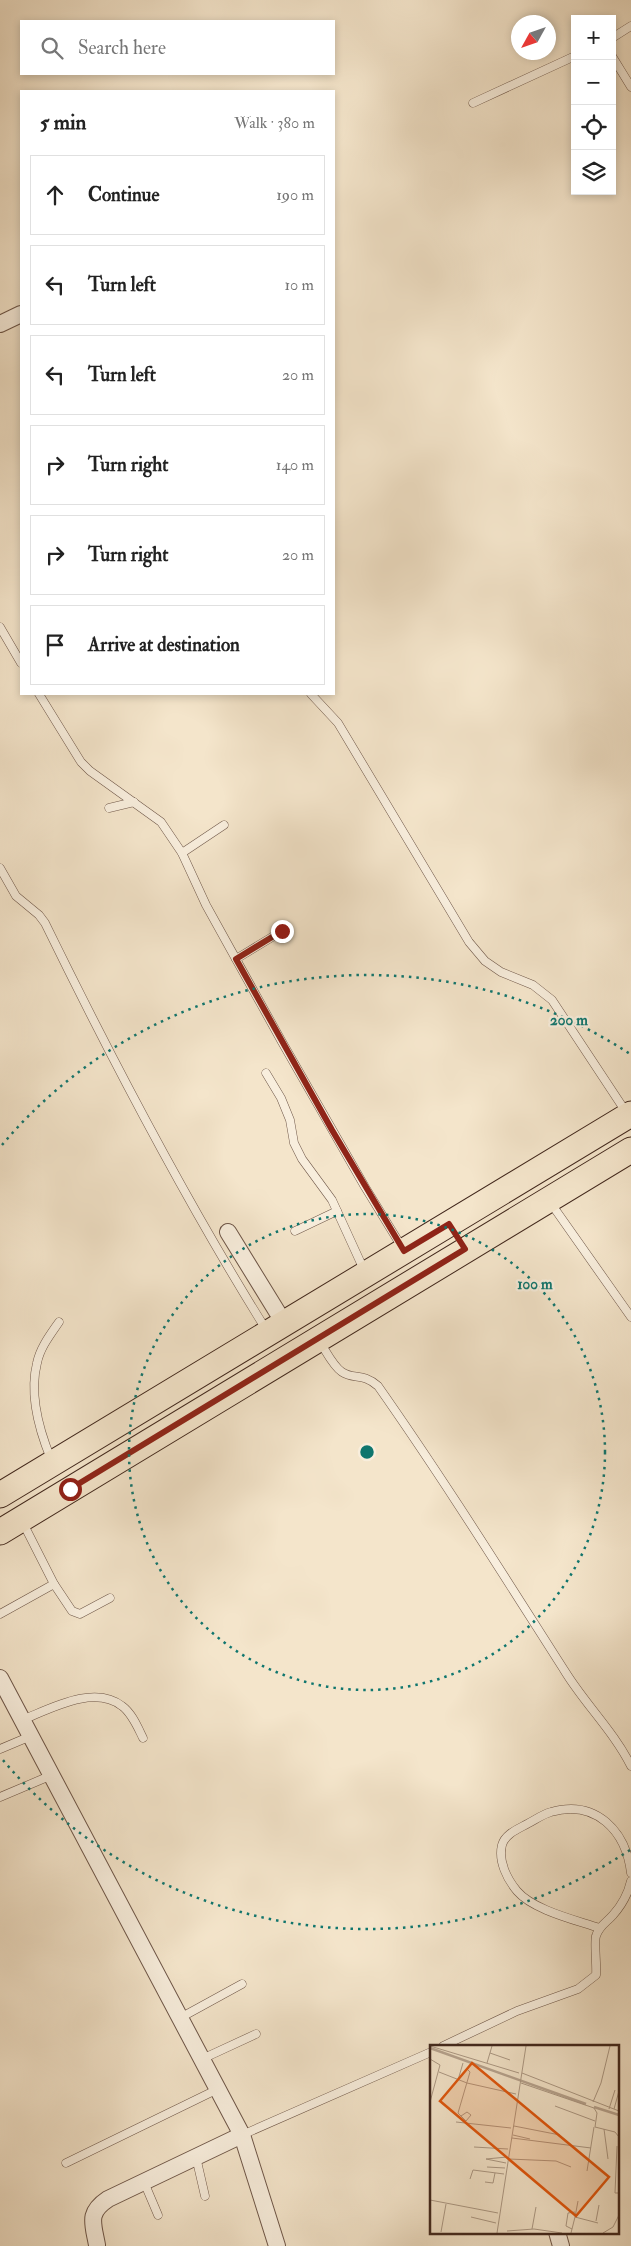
<!DOCTYPE html>
<html lang="en">
<head>
<meta charset="utf-8">
<style>
	:root { --surface:#fff; --page:#f6f6f6; --text:#222; --muted:#767676; --line:#e0e0e0 }
	body { margin:0; font-family:"IM FELL Double Pica",serif; background:var(--page); color:var(--text) }
	.controls { position:absolute; right:15px; top:15px; display:grid; overflow:hidden; border-radius:0px; box-shadow:0 2px 8px #0003 }
	.controls button { width:45px; height:45px; display:grid; place-items:center; padding:0; border:0; border-bottom:1px solid var(--line); background:var(--surface); color:var(--text); font:25px sans-serif }
	.compass { position:absolute; left:511px; top:15px; width:45px; height:45px; border-radius:50%; background:var(--surface); box-shadow:0 2px 8px #0003; rotate:230deg }
	.stop { position:absolute; width:15px; height:15px; margin:-11px; border:4px solid #8f2418; border-radius:50%; background:#fff }
	.stop.end { background:#8f2418; border-color:#fff; box-shadow:0 1px 5px #0008 }
	.list { margin:0; padding:0; list-style:none }
	h2 { display:flex; justify-content:space-between; align-items:center; height:65px; margin:0; padding:0 20px; font-size:21px }
	h2 small { font-size:16px; font-weight:400; color:var(--muted) }
	.list li { display:grid; grid-template-columns:32px 1fr auto; gap:15px; align-items:center; box-sizing:border-box; height:80px; margin:0 10px 10px; padding:0 10px; border:1px solid var(--line); border-radius:0px }
	.list b { display:block; font-size:19px; white-space:nowrap }
	.list em { font-size:16px; font-style:normal; color:var(--muted) }
	.icon { flex:none; width:28px; height:28px; fill:none; stroke:currentColor; stroke-width:2; stroke-linecap:round; stroke-linejoin:round }
	.map { position:relative; flex:none; width:631px; height:2246px; overflow:hidden }
	.search { position:absolute; background:var(--surface); box-shadow:0 2px 8px #0003; left:20px; top:20px; width:315px; height:55px; display:flex; align-items:center; gap:12px; box-sizing:border-box; padding:0 18px; border-radius:0px; color:var(--muted); font-size:19px }
	.panel { position:absolute; background:var(--surface); box-shadow:0 2px 8px #0003; left:20px; top:90px; width:315px; height:605px; border-radius:0px }
	.map>svg:first-child { display:block }
	.lines { fill:none; stroke-linecap:round; stroke-linejoin:round }
	.service-casing { stroke:#6e5648; stroke-width:9 }
	.minor-casing { stroke:#6e5648; stroke-width:18 }
	.primary-casing { stroke:#41271c; stroke-width:27 }
	.service { stroke:#f8eedd; stroke-width:8 }
	.minor { stroke:#f8eedd; stroke-width:16 }
	.primary { stroke:#f4e5cb; stroke-width:25 }
	.route { stroke:#8f2418; stroke-width:6 }
	.ring { fill:none; stroke:#0f766e; stroke-width:2.5; stroke-dasharray:2.5 5 }
	.inset-river { fill:none; stroke:#b7a490; stroke-width:2.5 }
	.inset-road { fill:none; stroke:#ac9985; stroke-width:1 }
	.view { fill:#e0560d; fill-opacity:0.15; stroke:#e0560d; stroke-width:2.5 }
	.inset-edge { fill:none; stroke:#41271c; stroke-width:2.5 }
	.centre { fill:#0f766e; stroke:#f8eedd; stroke-width:2.5 }
	.ring-label { font-size:15px; text-anchor:middle; font-weight:bold; fill:#0f766e; stroke:#f8eedd; stroke-width:4.5; stroke-linejoin:round; paint-order:stroke }
</style>
</head>
<body>
<div class="map">
<svg width="631" height="2246" viewBox="0 0 631 2246">
	<rect width="100%" height="100%" fill="#f4e5cb"/>
	<filter id="stains"><feTurbulence type="fractalNoise" baseFrequency=".004" numOctaves="4"/><feColorMatrix values="0 0 0 0 .2 0 0 0 0 .09 0 0 0 0 .02 0 0 0 .5 -.17"/></filter>
	<radialGradient id="worn" r=".72"><stop offset=".6" stop-color="#630" stop-opacity="0"/><stop offset="1" stop-color="#630" stop-opacity=".3"/></radialGradient>
	<g class="lines">
		<g class="service-casing">
			<g id="service">
				<path d="M612,38L631,26"/>
				<path d="M612,56L631,87"/>
				<path d="M473,103L575,56"/>
				<path d="M0,627L21,663"/>
				<path d="M39,694L81,762L90,771L161,822L182,853L206,905L282,1042L365,1187L403,1249"/>
				<path d="M311,694L338,723L469,942L485,961L501,972L533,985L552,1000L626,1112"/>
				<path d="M109,808L134,802"/>
				<path d="M182,853L224,825"/>
				<path d="M0,868L16,896L39,915L45,923C113,1062 185,1200 267,1331"/>
				<path d="M236,959L282,931"/>
				<path d="M266,1073L281,1098L290,1120L294,1143L302,1159L332,1200L364,1270"/>
				<path d="M550,1202L631,1317"/>
				<path d="M295,1231L337,1211"/>
				<path d="M320,1342C326,1351 333,1366 342,1372C354,1380 362,1372 378,1386C444,1480 504,1576 566,1673C586,1705 614,1732 631,1766"/>
				<path d="M51,1459C39,1430 29,1395 37,1363C40,1348 50,1335 59,1322"/>
				<path d="M54,1584L72,1611L80,1614L110,1598"/>
				<path d="M0,1614L54,1584L23,1523"/>
				<path d="M22,1720C50,1709 94,1684 122,1706C132,1713 138,1728 143,1738"/>
				<path d="M0,1749L31,1736"/>
				<path d="M0,1797L52,1775"/>
				<path d="M599,1928C576,1920 533,1910 517,1891C507,1879 498,1861 502,1845C505,1834 518,1829 527,1824C535,1820 543,1814 551,1812C596,1799 626,1831 631,1873"/>
				<path d="M180,2018L242,1984"/>
				<path d="M443,2046L517,2011L578,1989L596,1975C597,1966 594,1942 596,1936C599,1926 606,1923 613,1915C622,1905 628,1894 631,1881"/>
				<path d="M202,2059L256,2034"/>
				<path d="M242,2135L431,2052"/>
				<path d="M196,2157L205,2196"/>
				<path d="M66,2163L218,2089"/>
				<path d="M144,2182L158,2215"/>
			</g>
		</g>
		<g class="minor-casing">
			<g id="minor">
				<path d="M0,324L21,314"/>
				<path d="M228,1232L284,1323"/>
				<path d="M0,1678L242,2135L277,2246"/>
				<path d="M557,2232L561,2246"/>
				<path d="M97,2245C93,2223 87,2213 108,2199L242,2135"/>
			</g>
		</g>
		<g class="primary-casing">
			<g id="primary">
				<path d="M0,1495L631,1114"/>
				<path d="M0,1532L631,1150"/>
			</g>
		</g>
		<use href="#service" class="service"/>
		<use href="#minor" class="minor"/>
		<use href="#primary" class="primary"/>
	</g>
	<g class="lines">
		<path class="route" d="M70,1489L465,1249L449,1224L404,1251L332,1130L236,959L282,931"/>
	</g>
	<g class="ring">
		<circle cx="367" cy="1452" r="238"/>
		<path d="M630 1850A477 477 0 0 1 2 1759M2 1145A477 477 0 0 1 630 1054"/>
	</g>
	<g transform="translate(430 2045)">
		<rect width="189" height="189" fill="#f4e5cb"/>
		<path class="inset-river" d="M0,3L156,59M164,62L189,70"/>
		<path class="inset-road" d="M0,1L89,28M60,8L80,15M0,14L10,20L0,57M57,18L62,1M9,27L37,38L86,49M92,28L189,66M28,35L33,18M91,38L164,63L167,68L165,82L185,87L189,92M163,57L171,38L180,1M125,61L165,76M179,64L185,45M184,64L189,46M31,71L37,67L41,70L36,76L28,68L40,27L37,24M26,77L81,83M84,81L130,90M174,84L178,114M83,90L100,94M82,93L161,103M187,101L185,148H189M44,102L78,104M79,114L126,116L141,122M76,118L56,114L77,112M57,122L75,123M157,126L164,82M40,134L43,125L74,129M55,137L63,138L65,128M0,155L68,168M41,172L66,178M145,172L148,156M166,176L169,160M102,184L106,162M142,184L136,181L138,168L145,167M77,186L104,184L132,188M11,187L16,159M67,188L96,1M141,188L145,172L168,178M173,188L183,182L189,170"/>
		<path class="view" d="M42,18L179,132L146,171L10,56Z"/>
		<rect width="189" height="189" class="inset-edge"/>
	</g>
	<circle cx="367" cy="1452" r="8" class="centre"/>
	<g class="ring-label">
		<text x="569" y="1025">200 m</text>
		<text x="535" y="1289">100 m</text>
	</g>
	<rect width="100%" height="100%" filter="url(#stains)"/>
	<rect width="100%" height="100%" fill="url(#worn)"/>
</svg>
<div class="controls">
<button>+</button>
<button>−</button>
<button><svg class="icon" aria-label="locate" viewBox="0 0 24 24"><circle cx="12" cy="12" r="6"/><path d="M12 2v4M12 18v4M2 12h4M18 12h4"/></svg></button>
<button><svg class="icon" aria-label="layers" viewBox="0 0 24 24"><path d="M12 4l9 5-9 5-9-5zM3 14l9 5 9-5"/></svg></button>
</div>
<svg class="compass" viewBox="-18 -18 36 36"><path d="M0-13l5 13h-10z" fill="#e53935"/><path d="M0 13l5-13h-10z" fill="#767676"/></svg>
<div class="stop" style="left:70px;top:1489px"></div>
<div class="stop end" style="left:282px;top:931px"></div>
<div class="search"><svg class="icon" aria-label="search" viewBox="0 0 24 24"><circle cx="10" cy="10" r="6"/><path d="M15 15l6 6"/></svg>Search here</div>
<section class="panel">
<h2>5 min<small>Walk · 380 m</small></h2>
<ul class="list">
<li><svg class="icon" aria-label="ahead" viewBox="0 0 24 24"><path d="M12 20V5M6 11l6-6 6 6"/></svg><div><b>Continue</b></div><em>190 m</em></li>
<li><svg class="icon" aria-label="left" viewBox="0 0 24 24"><path d="M17 20v-9H6M10 6l-5 5 5 5"/></svg><div><b>Turn left</b></div><em>10 m</em></li>
<li><svg class="icon" aria-label="left" viewBox="0 0 24 24"><path d="M17 20v-9H6M10 6l-5 5 5 5"/></svg><div><b>Turn left</b></div><em>20 m</em></li>
<li><svg class="icon" aria-label="right" viewBox="0 0 24 24"><path d="M7 20v-9h11M14 6l5 5-5 5"/></svg><div><b>Turn right</b></div><em>140 m</em></li>
<li><svg class="icon" aria-label="right" viewBox="0 0 24 24"><path d="M7 20v-9h11M14 6l5 5-5 5"/></svg><div><b>Turn right</b></div><em>20 m</em></li>
<li><svg class="icon" aria-label="arrive" viewBox="0 0 24 24"><path d="M6 21V4h12l-3 4 3 4H6"/></svg><div><b>Arrive at destination</b></div></li>
</ul>
</section>
</div>
</body>
</html>
